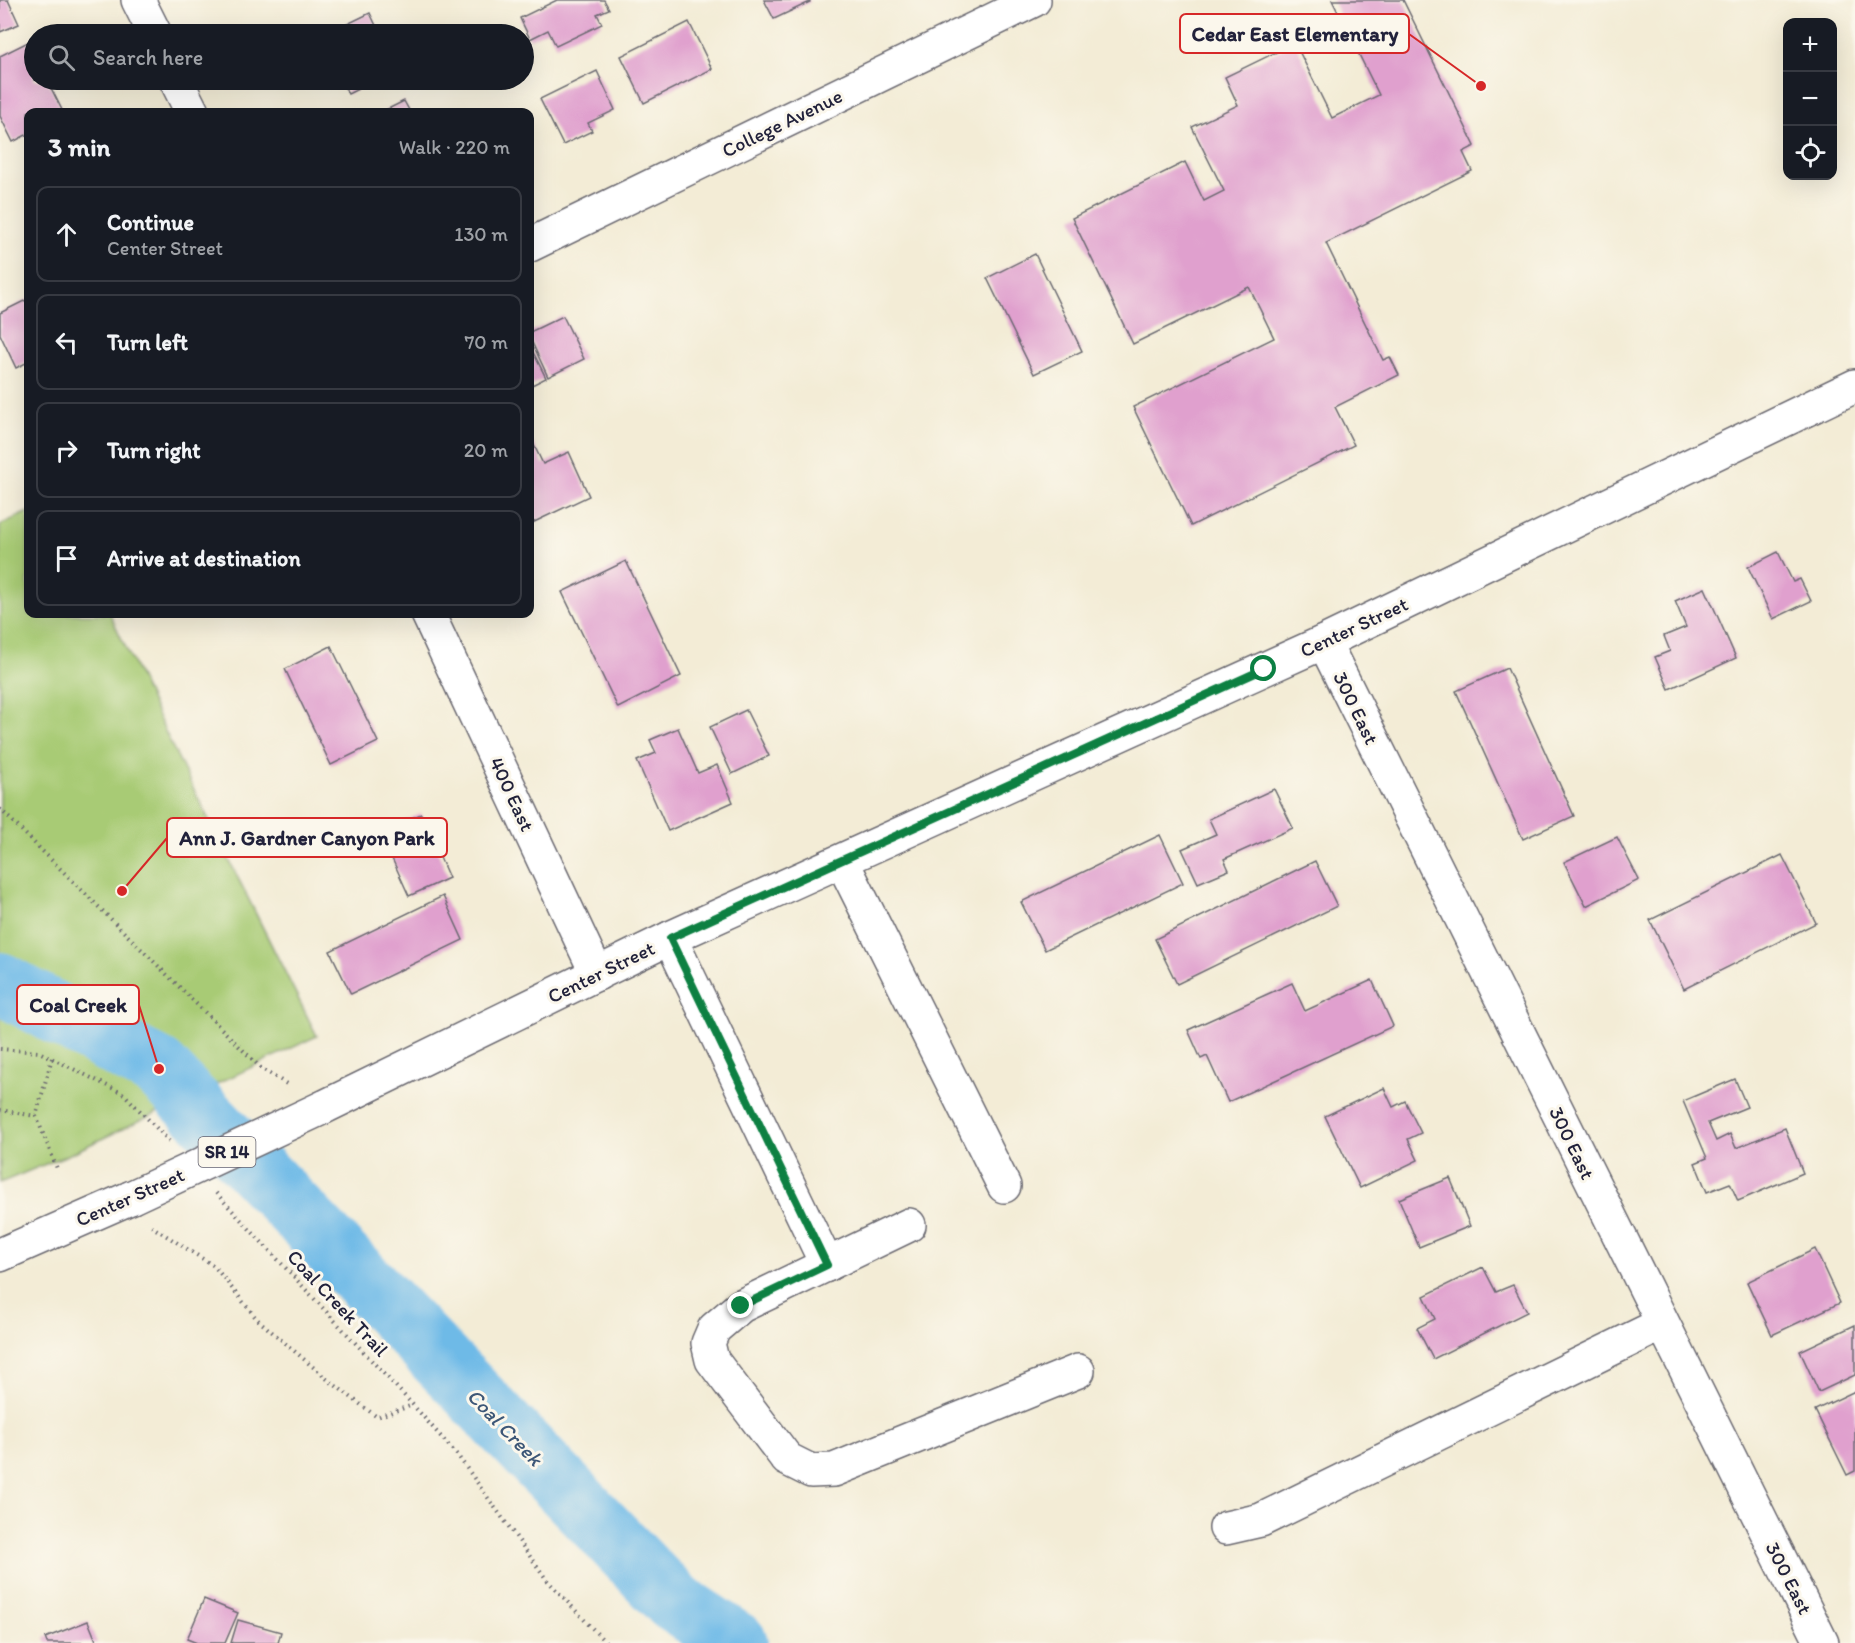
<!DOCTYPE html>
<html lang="en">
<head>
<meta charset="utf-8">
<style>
	:root { --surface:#171b24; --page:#20242c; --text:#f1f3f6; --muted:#9ea1a6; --line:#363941 }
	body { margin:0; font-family:Itim,sans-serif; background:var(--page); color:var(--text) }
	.controls { position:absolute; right:18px; top:18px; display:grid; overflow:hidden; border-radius:12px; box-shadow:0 6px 24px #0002 }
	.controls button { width:54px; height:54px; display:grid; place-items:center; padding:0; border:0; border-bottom:2px solid var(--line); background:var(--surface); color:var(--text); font:30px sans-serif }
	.stop { position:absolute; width:18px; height:18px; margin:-14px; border:4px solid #0b8043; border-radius:50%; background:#fff }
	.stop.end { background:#0b8043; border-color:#fff; box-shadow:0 2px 6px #0008 }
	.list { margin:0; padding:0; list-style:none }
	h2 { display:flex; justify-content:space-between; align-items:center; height:78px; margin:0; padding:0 24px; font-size:26px }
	h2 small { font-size:20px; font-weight:400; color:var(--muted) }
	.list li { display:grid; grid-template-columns:39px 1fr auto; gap:18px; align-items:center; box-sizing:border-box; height:96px; margin:0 12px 12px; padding:0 12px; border:2px solid var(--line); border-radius:12px }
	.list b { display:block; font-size:22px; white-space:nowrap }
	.list p { margin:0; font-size:20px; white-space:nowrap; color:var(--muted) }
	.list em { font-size:20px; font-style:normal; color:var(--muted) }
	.icon { flex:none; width:33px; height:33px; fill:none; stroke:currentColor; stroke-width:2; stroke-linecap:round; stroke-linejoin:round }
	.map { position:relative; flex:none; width:1855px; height:1643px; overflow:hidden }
	.search { position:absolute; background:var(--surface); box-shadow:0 6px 24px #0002; left:24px; top:24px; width:510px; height:66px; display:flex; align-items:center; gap:15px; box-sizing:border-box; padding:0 21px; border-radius:33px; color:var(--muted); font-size:22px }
	.panel { position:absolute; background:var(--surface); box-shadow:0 6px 24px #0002; left:24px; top:108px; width:510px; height:510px; border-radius:12px }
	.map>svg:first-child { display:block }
	.green { fill:#a8cb74; stroke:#657658; stroke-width:1.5 }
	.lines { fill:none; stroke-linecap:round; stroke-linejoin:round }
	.river { stroke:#6ebae7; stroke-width:62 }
	.building { fill:#e0a0ce }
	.minor-casing { stroke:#6b6971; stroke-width:36 }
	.major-casing { stroke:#6b6971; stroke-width:36 }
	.path { stroke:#6b6971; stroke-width:4; stroke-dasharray:1.5 4.5; stroke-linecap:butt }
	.minor { stroke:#fff; stroke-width:33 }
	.major { stroke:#fff; stroke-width:33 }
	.major-bridge-casing { stroke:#6b6971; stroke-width:36; stroke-linecap:butt }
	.major-bridge { stroke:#fff; stroke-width:33 }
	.route { stroke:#0b8043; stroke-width:8 }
	.labels { text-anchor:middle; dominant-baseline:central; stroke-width:6; stroke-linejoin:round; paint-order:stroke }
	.shield { fill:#fbf7ec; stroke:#636270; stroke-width:1.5 }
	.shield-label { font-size:18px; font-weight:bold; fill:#22223b }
	.street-label { font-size:20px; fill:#22223b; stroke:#fbf7ec }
	.water-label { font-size:21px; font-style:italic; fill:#3d5777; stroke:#fbf7ec }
	.leader { fill:none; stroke:#d62828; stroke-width:2 }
	.callout-dot { fill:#d62828; stroke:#fbf7ec; stroke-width:2 }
	.callout { fill:#fbf7ec; stroke:#d62828; stroke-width:2 }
	.callout-label { font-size:21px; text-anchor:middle; font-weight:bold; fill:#22223b }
</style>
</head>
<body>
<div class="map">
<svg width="1855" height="1643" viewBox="0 0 1855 1643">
	<rect width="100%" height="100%" fill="#fbf7ec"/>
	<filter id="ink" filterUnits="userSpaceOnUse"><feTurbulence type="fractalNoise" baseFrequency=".0167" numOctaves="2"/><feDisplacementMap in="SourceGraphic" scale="12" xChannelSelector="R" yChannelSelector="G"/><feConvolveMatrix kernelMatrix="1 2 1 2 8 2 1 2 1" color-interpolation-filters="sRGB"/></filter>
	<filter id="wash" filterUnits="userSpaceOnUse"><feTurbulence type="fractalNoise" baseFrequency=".008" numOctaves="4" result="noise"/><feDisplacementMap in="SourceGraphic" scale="24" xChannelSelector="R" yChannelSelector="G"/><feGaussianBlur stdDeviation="1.35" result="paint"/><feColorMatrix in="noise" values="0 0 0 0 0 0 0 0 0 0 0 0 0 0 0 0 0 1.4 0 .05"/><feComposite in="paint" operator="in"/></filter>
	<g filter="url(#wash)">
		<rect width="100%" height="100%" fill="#f3ecd6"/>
		<path class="green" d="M28,512V614H110L172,746L317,1036L70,1154L0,1183V525Z"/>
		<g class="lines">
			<path class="river" d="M0,983L159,1069L673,1601L737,1643"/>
		</g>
		<g id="blocks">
			<g class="building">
				<path d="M0,0H8L19,24L0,32Z"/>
				<path d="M557,0H604L609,9L597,14L602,24L556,46L548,30L530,39L520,18Z"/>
				<path d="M764,0H809L810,2L774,19Z"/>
				<path d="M1332,0H1403L1475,146L1463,152L1472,171L1326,243L1383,360L1390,357L1399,375L1335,407L1354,445L1191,526L1133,407L1274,338L1249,287L1133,344L1072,218L1185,162L1204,201L1224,191L1192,127L1238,105L1225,77L1295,43L1332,118L1379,95Z"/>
				<path d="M370,13L380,34H327Z"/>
				<path d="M689,22L712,69L644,103L621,56Z"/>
				<path d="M28,42L34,55V80H47L63,112H28V134L13,142L0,116V56Z"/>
				<path d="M597,71L615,110L588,123L592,131L563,145L540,99Z"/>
				<path d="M341,80H376L348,94Z"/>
				<path d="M404,101L410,112H382Z"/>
				<path d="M1035,254L1082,351L1034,374L987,278Z"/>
				<path d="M28,299V362L16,368L0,334V313Z"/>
				<path d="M563,316L584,359L548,377L530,338V332Z"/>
				<path d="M530,346L546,378L530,386Z"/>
				<path d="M533,443L543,464L569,452L589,496L530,524V445Z"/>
				<path d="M1778,552L1793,582L1800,579L1811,601L1773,619L1748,567Z"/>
				<path d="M626,561L681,676L618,708L562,592Z"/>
				<path d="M1705,588L1736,658L1669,689L1655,657L1670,651L1664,636L1686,627L1675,601Z"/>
				<path d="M331,646L378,742L331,765L285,669Z"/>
				<path d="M1507,668L1574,816L1523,839L1456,691Z"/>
				<path d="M746,710L769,756L732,774L710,727Z"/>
				<path d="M678,728L698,773L717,765L733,802L668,831L637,761L656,753L650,740Z"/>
				<path d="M1274,789L1293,828L1224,859L1229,870L1198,883L1182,849L1216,834L1209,819Z"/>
				<path d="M421,814L449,878L409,896L380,832Z"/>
				<path d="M1160,835L1183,883L1045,950L1021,902Z"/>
				<path d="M1617,837L1639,880L1586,906L1564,862Z"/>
				<path d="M1782,855L1816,923L1684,989L1650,920Z"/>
				<path d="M1315,861L1337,906L1177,984L1155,939Z"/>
				<path d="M443,896L463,940L351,994L330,951Z"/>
				<path d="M1372,980L1393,1026L1228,1102L1207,1056L1201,1059L1188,1030L1292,983L1305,1011Z"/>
				<path d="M1735,1079L1747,1107L1708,1123L1716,1141L1730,1134L1736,1148L1785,1128L1803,1173L1738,1201L1730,1183L1707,1192L1695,1163L1707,1158L1683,1101Z"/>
				<path d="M1384,1088L1393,1107L1405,1101L1421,1133L1408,1139L1418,1160L1360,1188L1325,1116Z"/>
				<path d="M1450,1178L1470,1226L1419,1247L1399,1199Z"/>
				<path d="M1815,1249L1840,1303L1772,1335L1747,1282Z"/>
				<path d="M1483,1267L1496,1292L1513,1285L1527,1312L1433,1359L1417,1328L1435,1319L1424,1296Z"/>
				<path d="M1855,1325V1375L1819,1392L1800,1351Z"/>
				<path d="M1855,1391V1471L1847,1475L1815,1410Z"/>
				<path d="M204,1599L238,1613L225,1643H197L187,1639Z"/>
				<path d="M238,1620L281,1632L278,1643H231Z"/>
				<path d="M88,1621L97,1643H47L45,1638Z"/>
			</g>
		</g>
	</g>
	<g filter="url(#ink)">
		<use href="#blocks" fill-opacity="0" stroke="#6b6971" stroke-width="1.5"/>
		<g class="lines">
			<g class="minor-casing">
				<g id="minor">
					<path d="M138,0L155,34"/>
					<path d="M176,80L192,112"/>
					<path d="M530,245L1034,0"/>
					<path d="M428,614L597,974"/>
					<path d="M1324,642L1822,1643"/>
					<path d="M842,861L1004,1186"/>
					<path d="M670,938L827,1265"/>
					<path d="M909,1225L741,1306L714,1329L708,1343L712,1360L787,1459L811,1471L834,1470L1078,1371"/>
					<path d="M1226,1528L1261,1520L1662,1324"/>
				</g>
			</g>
			<g class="major-casing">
				<g id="major">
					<path d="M324,1107L670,938L1324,642L1855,386"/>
					<path d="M0,1255L130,1198"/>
				</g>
			</g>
			<g class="path">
				<path d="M0,809L262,1069L290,1086"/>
				<path d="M0,1049L39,1052L124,1094L169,1141"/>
				<path d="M52,1058L36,1116L58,1171"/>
				<path d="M0,1110L36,1116"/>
				<path d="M216,1193L413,1405L458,1456L547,1580L606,1643"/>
				<path d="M151,1226L214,1266L257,1319L327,1379L377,1417L413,1405"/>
			</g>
			<use href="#minor" class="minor"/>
			<use href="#major" class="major"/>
			<g class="major-bridge-casing">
				<path id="major-bridge" d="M130,1198L324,1107"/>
			</g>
			<use href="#major-bridge" class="major-bridge"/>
		</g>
	</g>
	<g class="lines" filter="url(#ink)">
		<path class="route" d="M741,1306L827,1265L670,938L1264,669"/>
	</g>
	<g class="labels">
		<rect class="shield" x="198.5" y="1137" width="57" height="30" rx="4.5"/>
		<g class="shield-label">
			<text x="227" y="1152">SR 14</text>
		</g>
		<g class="street-label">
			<text transform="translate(782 123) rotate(-26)">College Avenue</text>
			<text transform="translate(1354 627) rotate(-25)">Center Street</text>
			<text transform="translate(1356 708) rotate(64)">300 East</text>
			<text transform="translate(512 794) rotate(65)">400 East</text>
			<text transform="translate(601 972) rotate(-26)">Center Street</text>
			<text transform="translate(1572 1143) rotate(64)">300 East</text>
			<text transform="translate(130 1197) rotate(-24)">Center Street</text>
			<text transform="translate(338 1303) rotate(47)">Coal Creek Trail</text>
			<text transform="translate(1789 1578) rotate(63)">300 East</text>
		</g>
		<g class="water-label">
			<text transform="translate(505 1427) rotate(46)">Coal Creek</text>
		</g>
	</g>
	<path class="leader" d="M1481 86L1409 34M122 891L167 838M159 1069L139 1005"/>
	<g class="callout-dot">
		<circle cx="1481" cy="86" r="6"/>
		<circle cx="122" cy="891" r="6"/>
		<circle cx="159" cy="1069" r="6"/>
	</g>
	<g class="callout">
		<rect x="1180" y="14" width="229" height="39" rx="6"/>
		<rect x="167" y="818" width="280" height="39" rx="6"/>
		<rect x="17" y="985" width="122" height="39" rx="6"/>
	</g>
	<g class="callout-label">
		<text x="1295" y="41">Cedar East Elementary</text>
		<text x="307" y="845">Ann J. Gardner Canyon Park</text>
		<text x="78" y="1012">Coal Creek</text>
	</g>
</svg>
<div class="controls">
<button>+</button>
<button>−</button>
<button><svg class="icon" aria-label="locate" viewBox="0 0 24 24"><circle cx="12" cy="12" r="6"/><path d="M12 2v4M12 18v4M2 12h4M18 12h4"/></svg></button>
</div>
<div class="stop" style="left:1264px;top:669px"></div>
<div class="stop end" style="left:741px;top:1306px"></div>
<div class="search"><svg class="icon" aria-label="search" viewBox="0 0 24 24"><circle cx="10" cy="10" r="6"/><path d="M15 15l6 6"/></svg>Search here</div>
<section class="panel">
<h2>3 min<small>Walk · 220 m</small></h2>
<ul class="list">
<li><svg class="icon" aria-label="ahead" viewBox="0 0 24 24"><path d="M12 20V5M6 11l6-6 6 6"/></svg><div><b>Continue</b><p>Center Street</p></div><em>130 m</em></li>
<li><svg class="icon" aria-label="left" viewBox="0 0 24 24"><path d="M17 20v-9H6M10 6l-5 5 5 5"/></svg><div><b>Turn left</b></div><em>70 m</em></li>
<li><svg class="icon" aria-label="right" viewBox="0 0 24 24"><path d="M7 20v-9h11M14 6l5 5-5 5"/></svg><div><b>Turn right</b></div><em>20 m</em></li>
<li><svg class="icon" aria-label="arrive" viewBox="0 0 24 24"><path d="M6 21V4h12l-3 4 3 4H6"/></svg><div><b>Arrive at destination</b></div></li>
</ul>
</section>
</div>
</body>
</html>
